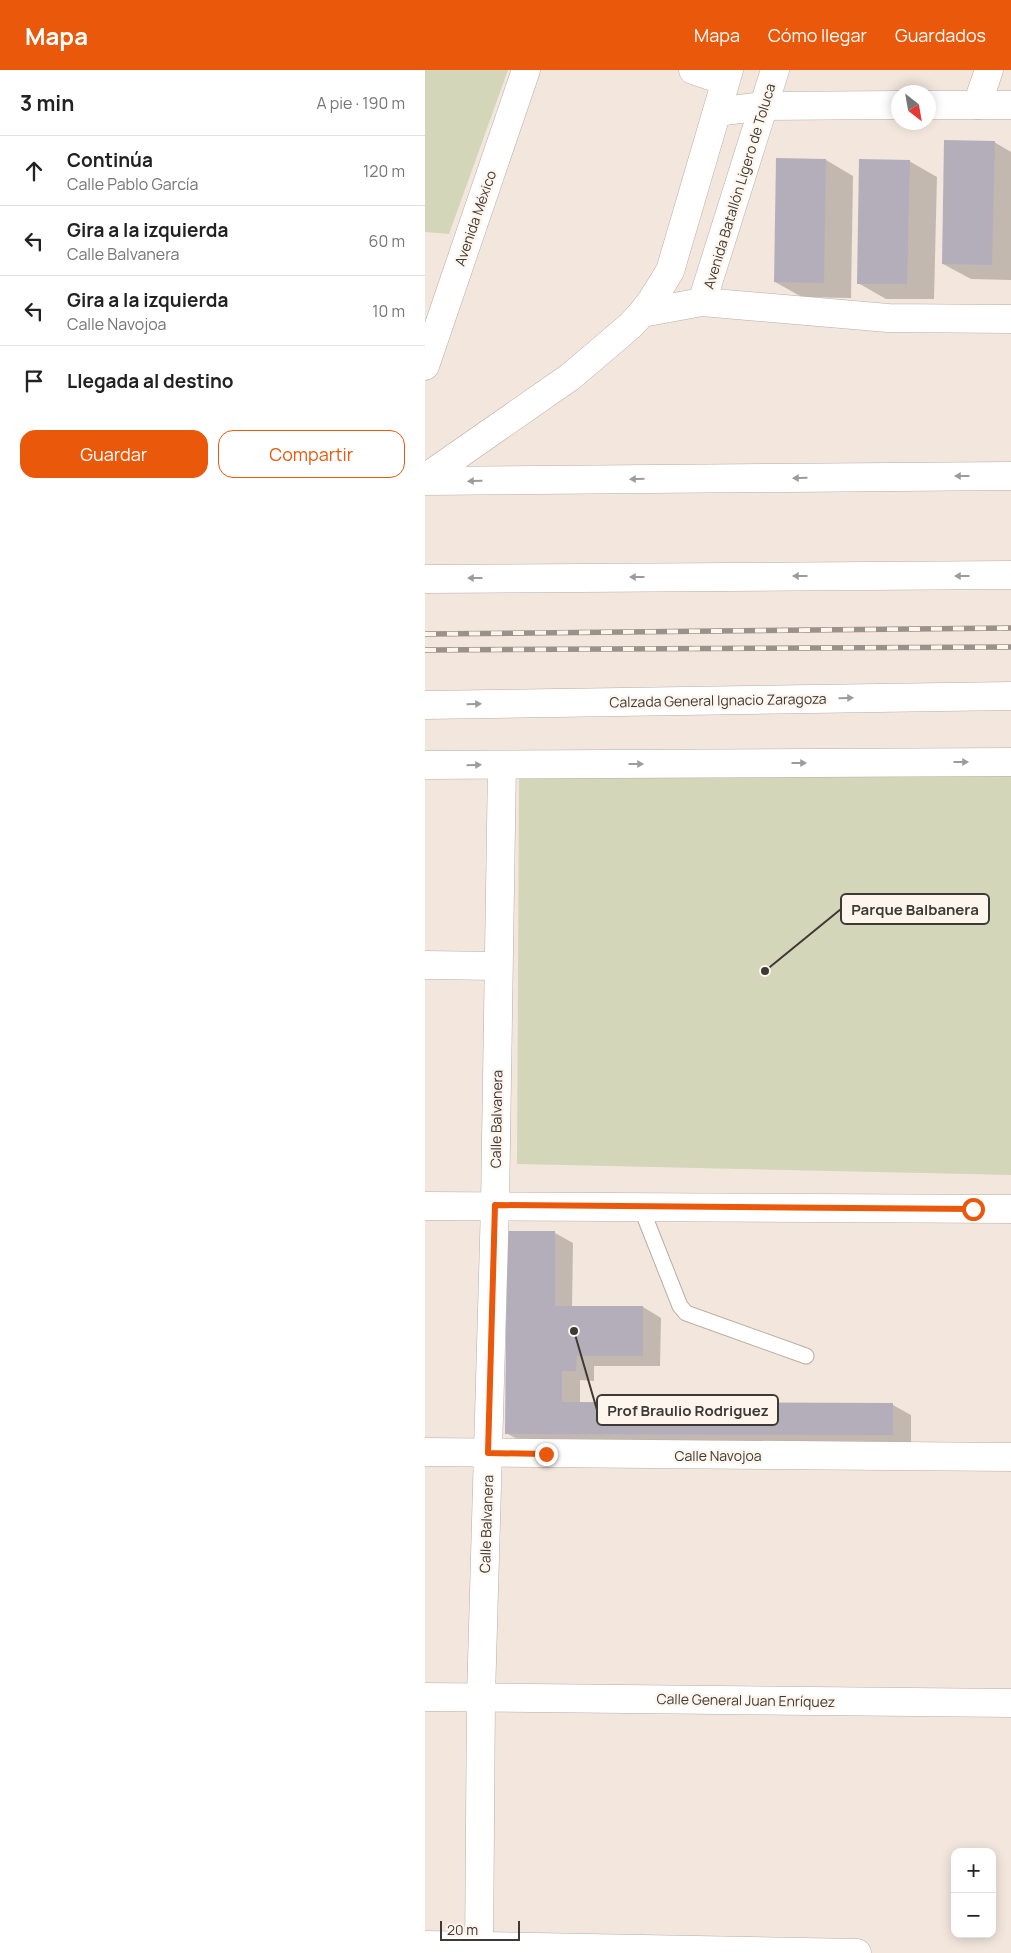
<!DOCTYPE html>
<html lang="es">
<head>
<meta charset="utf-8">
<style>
	:root { --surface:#fff; --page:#f2f2f2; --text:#222; --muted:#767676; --line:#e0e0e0; --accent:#ea580c }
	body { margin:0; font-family:Manrope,sans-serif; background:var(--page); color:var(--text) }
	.controls { position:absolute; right:15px; bottom:15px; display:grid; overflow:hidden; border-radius:10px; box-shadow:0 2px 12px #0003 }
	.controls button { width:45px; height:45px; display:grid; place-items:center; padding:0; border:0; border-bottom:1px solid var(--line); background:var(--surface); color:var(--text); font:25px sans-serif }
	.compass { position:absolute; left:466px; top:15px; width:45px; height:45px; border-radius:50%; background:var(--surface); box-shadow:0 2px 12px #0003; rotate:149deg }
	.scale { position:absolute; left:15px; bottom:12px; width:80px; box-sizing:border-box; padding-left:5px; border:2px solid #3d3935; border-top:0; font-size:14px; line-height:18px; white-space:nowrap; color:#3d3935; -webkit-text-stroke:4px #fef5ed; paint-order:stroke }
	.stop { position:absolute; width:15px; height:15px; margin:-11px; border:4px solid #ea580c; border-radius:50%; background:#fff }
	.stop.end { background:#ea580c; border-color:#fff; box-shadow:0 1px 5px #0008 }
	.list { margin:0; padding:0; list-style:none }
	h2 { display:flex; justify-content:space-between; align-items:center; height:65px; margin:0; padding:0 20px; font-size:21px }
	h2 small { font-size:16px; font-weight:400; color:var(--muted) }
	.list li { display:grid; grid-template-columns:32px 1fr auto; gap:15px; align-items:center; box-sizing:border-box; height:70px; padding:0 20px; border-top:1px solid var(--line) }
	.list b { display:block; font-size:19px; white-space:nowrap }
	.list p { margin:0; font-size:16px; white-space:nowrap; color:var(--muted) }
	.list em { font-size:16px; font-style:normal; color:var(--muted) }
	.actions { display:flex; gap:10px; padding:15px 20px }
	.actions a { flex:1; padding:11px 0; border:1px solid var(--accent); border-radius:15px; text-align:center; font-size:18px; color:var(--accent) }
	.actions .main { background:var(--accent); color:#fff }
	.icon { flex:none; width:28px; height:28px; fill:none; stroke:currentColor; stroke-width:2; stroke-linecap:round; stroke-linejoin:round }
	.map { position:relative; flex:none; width:586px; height:1883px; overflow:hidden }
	header { display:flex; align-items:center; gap:30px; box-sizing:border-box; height:70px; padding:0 25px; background:var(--accent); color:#fff }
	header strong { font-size:24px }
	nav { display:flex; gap:28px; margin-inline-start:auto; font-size:18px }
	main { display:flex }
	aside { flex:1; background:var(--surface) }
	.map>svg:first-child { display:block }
	.green { fill:#d4d6ba }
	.shadow { fill:#0003 }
	.building { fill:#b4aebb }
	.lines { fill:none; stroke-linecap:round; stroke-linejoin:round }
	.service-casing { stroke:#b8ada4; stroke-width:17 }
	.minor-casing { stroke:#b8ada4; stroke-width:29 }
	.secondary-casing { stroke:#b8ada4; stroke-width:29 }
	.motorway-casing { stroke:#b8ada4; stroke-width:29 }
	.service { stroke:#fff; stroke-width:15 }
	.minor { stroke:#fff; stroke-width:28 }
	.secondary { stroke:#fff; stroke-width:28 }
	.motorway { stroke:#fff; stroke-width:28 }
	.rail-casing { stroke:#9a928a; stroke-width:5.5 }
	.rail { stroke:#fef5ed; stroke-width:4; stroke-dasharray:11; stroke-linecap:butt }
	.oneway { fill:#9e9c9a }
	.route { stroke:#ea580c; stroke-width:6 }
	.labels { text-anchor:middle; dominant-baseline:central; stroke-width:4.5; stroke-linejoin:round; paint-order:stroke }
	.street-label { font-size:14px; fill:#3d3935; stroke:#fef5ed }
	.leader { fill:none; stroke:#3d3935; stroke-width:2 }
	.callout-dot { fill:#3d3935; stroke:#fef5ed; stroke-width:2 }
	.callout { fill:#fef5ed; stroke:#3d3935; stroke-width:2 }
	.callout-label { font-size:15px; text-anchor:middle; font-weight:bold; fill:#3d3935 }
</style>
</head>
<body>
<header>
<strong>Mapa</strong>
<nav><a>Mapa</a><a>Cómo llegar</a><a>Guardados</a></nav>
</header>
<main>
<aside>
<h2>3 min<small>A pie · 190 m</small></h2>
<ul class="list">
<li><svg class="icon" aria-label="ahead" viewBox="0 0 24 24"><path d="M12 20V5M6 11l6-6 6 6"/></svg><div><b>Continúa</b><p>Calle Pablo García</p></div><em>120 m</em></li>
<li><svg class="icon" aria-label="left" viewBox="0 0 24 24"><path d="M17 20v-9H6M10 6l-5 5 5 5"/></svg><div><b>Gira a la izquierda</b><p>Calle Balvanera</p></div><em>60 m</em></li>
<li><svg class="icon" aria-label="left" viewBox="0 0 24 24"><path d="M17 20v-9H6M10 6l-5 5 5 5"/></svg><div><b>Gira a la izquierda</b><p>Calle Navojoa</p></div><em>10 m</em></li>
<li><svg class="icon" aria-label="arrive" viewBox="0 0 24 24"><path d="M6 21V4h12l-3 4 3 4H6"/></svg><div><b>Llegada al destino</b></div></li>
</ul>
<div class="actions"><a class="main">Guardar</a><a>Compartir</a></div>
</aside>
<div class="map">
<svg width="586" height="1883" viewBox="0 0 586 1883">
	<rect width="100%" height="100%" fill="#f3e7dd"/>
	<g class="green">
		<path d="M0,0H83L24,164L0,162Z"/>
		<path d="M586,706V1105L92,1094L94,708Z"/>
	</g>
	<g class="shadow">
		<path d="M569,72L586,82V210L546,209L518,194Z"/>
		<path d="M352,90H401L428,106L426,228L377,227L350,212Z"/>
		<path d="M484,91L512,107L509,229H461L433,213Z"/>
		<path d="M130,1163L148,1173L147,1237H218L236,1248L235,1296H169V1311L155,1310V1333L468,1335L486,1345V1375L99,1373L81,1363Z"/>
	</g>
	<g class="building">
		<path d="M519,70L570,71L567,195L517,194Z"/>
		<path d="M351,88L401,89L399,213L349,212Z"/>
		<path d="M434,89L485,90L482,214H432Z"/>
		<path d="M82,1161H130V1236H218V1286H152L151,1301H137V1332L468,1333V1365L80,1364Z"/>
	</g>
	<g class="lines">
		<g class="service-casing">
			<path id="service" d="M220,1137L221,1150L255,1236L261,1243L381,1286"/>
		</g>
		<g class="minor-casing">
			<g id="minor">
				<path d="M268,0L300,11"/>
				<path d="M503,35H586"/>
				<path d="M552,35L564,0"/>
				<path d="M292,42L338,36L473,35"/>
				<path d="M277,232L350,0"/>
				<path d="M217,243L277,232L463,248L586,249"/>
				<path d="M0,296L101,0"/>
				<path d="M0,408L145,307L205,256L217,243L227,230L245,201L304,0"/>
				<path d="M0,895L73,896"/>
				<path d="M0,1136L586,1139"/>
				<path d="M0,1382L586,1387"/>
				<path d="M0,1627L586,1633"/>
				<path d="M0,1875L432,1883"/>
				<path d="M54,1883L56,1627L70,1135L77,695"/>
			</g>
		</g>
		<g class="secondary-casing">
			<g id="secondary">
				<path d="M0,411L586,406"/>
				<path d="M0,695L586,692"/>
			</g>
		</g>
		<g class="motorway-casing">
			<g id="motorway">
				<path d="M0,509L586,505"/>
				<path d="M0,635L586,626"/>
			</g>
		</g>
		<use href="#service" class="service"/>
		<use href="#minor" class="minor"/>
		<use href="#secondary" class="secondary"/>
		<use href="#motorway" class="motorway"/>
		<g class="rail-casing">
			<g id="rail">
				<path d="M0,564L586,558"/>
				<path d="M0,580L586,577"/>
			</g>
		</g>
		<use href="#rail" class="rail"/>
	</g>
	<defs><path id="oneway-solid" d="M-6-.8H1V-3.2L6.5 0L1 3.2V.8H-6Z" transform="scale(1.25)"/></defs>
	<g class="oneway">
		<use href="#oneway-solid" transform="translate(537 406) rotate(180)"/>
		<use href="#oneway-solid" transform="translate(375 408) rotate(179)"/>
		<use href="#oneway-solid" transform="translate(212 409) rotate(179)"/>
		<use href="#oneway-solid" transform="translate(50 411) rotate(179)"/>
		<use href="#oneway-solid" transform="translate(375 506) rotate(180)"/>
		<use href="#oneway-solid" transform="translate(537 506) rotate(180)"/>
		<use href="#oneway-solid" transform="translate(212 507) rotate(180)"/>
		<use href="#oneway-solid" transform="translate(50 508) rotate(180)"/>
		<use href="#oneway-solid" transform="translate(421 628) rotate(-1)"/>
		<use href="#oneway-solid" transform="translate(49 634) rotate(-1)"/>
		<use href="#oneway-solid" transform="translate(536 692)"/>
		<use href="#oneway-solid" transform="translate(374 693)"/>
		<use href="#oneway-solid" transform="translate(211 694)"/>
		<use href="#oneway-solid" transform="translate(49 695) rotate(-1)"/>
	</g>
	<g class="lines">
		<path class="route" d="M121,1384L63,1383L70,1135L548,1139"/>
	</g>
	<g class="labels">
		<g class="street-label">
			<text transform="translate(314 116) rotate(-73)">Avenida Batallón Ligero de Toluca</text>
			<text transform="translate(50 148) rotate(-71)">Avenida México</text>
			<text transform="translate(293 630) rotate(-1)">Calzada General Ignacio Zaragoza</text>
			<text transform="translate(71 1049) rotate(-89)">Calle Balvanera</text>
			<text x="293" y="1385">Calle Navojoa</text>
			<text transform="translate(61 1454) rotate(-88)">Calle Balvanera</text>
			<text transform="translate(321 1630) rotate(1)">Calle General Juan Enríquez</text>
		</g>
	</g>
	<path class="leader" d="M340 901L416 839M149 1261L172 1340"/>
	<g class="callout-dot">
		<circle cx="340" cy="901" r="5"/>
		<circle cx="149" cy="1261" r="5"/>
	</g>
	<g class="callout">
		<rect x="416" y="824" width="148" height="30" rx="5"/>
		<rect x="172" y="1325" width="181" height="30" rx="5"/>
	</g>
	<g class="callout-label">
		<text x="490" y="845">Parque Balbanera</text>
		<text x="263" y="1346">Prof Braulio Rodriguez</text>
	</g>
</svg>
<div class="controls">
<button>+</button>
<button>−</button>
</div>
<svg class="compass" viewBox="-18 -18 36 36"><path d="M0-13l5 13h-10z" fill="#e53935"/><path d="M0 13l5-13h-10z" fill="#767676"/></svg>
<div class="scale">20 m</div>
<div class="stop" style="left:548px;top:1139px"></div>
<div class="stop end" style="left:121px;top:1384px"></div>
</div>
</main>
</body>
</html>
